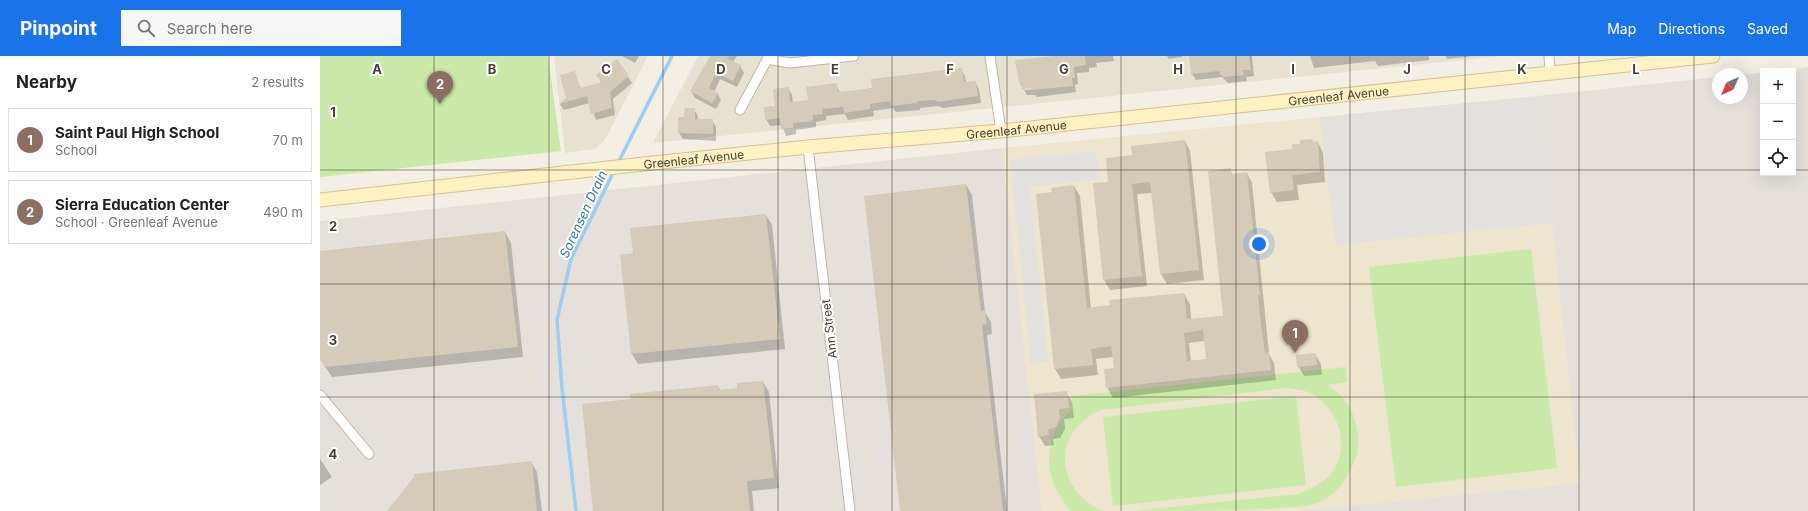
<!DOCTYPE html>
<html lang="en">
<head>
<meta charset="utf-8">
<style>
	:root { --surface:#fff; --page:#f6f6f6; --text:#202124; --muted:#757577; --line:#e0e0e0; --accent:#1a73e8 }
	body { margin:0; font-family:Inter,sans-serif; background:var(--page); color:var(--text) }
	.controls { position:absolute; right:12px; top:12px; display:grid; overflow:hidden; border-radius:0px; box-shadow:0 4px 16px #0002 }
	.controls button { width:36px; height:36px; display:grid; place-items:center; padding:0; border:0; border-bottom:1px solid var(--line); background:var(--surface); color:var(--text); font:20px sans-serif }
	.compass { position:absolute; left:1392px; top:12px; width:36px; height:36px; border-radius:50%; background:var(--surface); box-shadow:0 4px 16px #0002; rotate:224deg }
	.you { position:absolute; left:939px; top:188px; width:14px; height:14px; margin:-10px; border:3px solid #fff; border-radius:50%; background:#1a73e8; box-shadow:0 0 0 6px #1a73e833 }
	.badge { display:grid; place-items:center; width:26px; height:26px; border-radius:50%; background:var(--accent); color:#fff; font-size:13px; font-weight:700 }
	.pin { position:absolute; translate:-50% -33px; filter:drop-shadow(0 1px 2px #0008) }
	.pin::after { content:''; position:absolute; top:21px; width:14px; height:12px; background:inherit; clip-path:polygon(0 0,100% 0,50% 100%) }
	.list { margin:0; padding:0; list-style:none }
	h2 { display:flex; justify-content:space-between; align-items:center; height:52px; margin:0; padding:0 16px; font-size:17px }
	h2 small { font-size:13px; font-weight:400; color:var(--muted) }
	.list li { display:grid; grid-template-columns:26px 1fr auto; gap:12px; align-items:center; box-sizing:border-box; height:64px; margin:0 8px 8px; padding:0 8px; border:1px solid var(--line); border-radius:0px }
	.list b { display:block; font-size:15px; white-space:nowrap }
	.list p { margin:0; font-size:13px; white-space:nowrap; color:var(--muted) }
	.list em { font-size:13px; font-style:normal; color:var(--muted) }
	.icon { flex:none; width:22px; height:22px; fill:none; stroke:currentColor; stroke-width:2; stroke-linecap:round; stroke-linejoin:round }
	.map { position:relative; flex:none; width:1488px; height:455px; overflow:hidden }
	header { display:flex; align-items:center; gap:24px; box-sizing:border-box; height:56px; padding:0 20px; background:var(--accent); color:#fff }
	header strong { font-size:19px }
	nav { display:flex; gap:22px; margin-inline-start:auto; font-size:14px }
	.search { width:280px; height:36px; background:var(--page); display:flex; align-items:center; gap:10px; box-sizing:border-box; padding:0 14px; border-radius:0px; color:var(--muted); font-size:15px }
	main { display:flex }
	aside { flex:1; background:var(--surface) }
	.map>svg:first-child { display:block }
	.residential { fill:#e7e1d2 }
	.industrial { fill:#e5e0d9 }
	.education { fill:#ede5cd }
	.green { fill:#cbeaaa }
	.parking { fill:#e3e1dd }
	.shadow { fill:#0003; fill-rule:evenodd }
	.lines { fill:none; stroke-linecap:round; stroke-linejoin:round }
	.stream { stroke:#9dcdf3; stroke-width:3.5 }
	.building { fill:#d5cbb9; fill-rule:evenodd }
	.street-casing { stroke:#bfb7a6; stroke-width:11 }
	.secondary-casing { stroke:#d5c591; stroke-width:15 }
	.street { stroke:#fff; stroke-width:9 }
	.secondary { stroke:#fff2c2; stroke-width:13 }
	.grid { fill:none; stroke:#453f34; stroke-width:1; stroke-opacity:0.55 }
	.labels { text-anchor:middle; dominant-baseline:central; stroke-width:4; stroke-linejoin:round; paint-order:stroke }
	.street-label { font-size:12px; fill:#453f34; stroke:#fff }
	.water-label { font-size:13px; font-style:italic; fill:#2875b6; stroke:#fff }
	.grid-label { font-size:13px; text-anchor:middle; font-weight:bold; fill:#453f34; stroke:#fff; stroke-width:4; stroke-linejoin:round; paint-order:stroke }
</style>
</head>
<body>
<header>
<strong>Pinpoint</strong>
<div class="search"><svg class="icon" aria-label="search" viewBox="0 0 24 24"><circle cx="10" cy="10" r="6"/><path d="M15 15l6 6"/></svg>Search here</div>
<nav><a>Map</a><a>Directions</a><a>Saved</a></nav>
</header>
<main>
<aside>
<h2>Nearby<small>2 results</small></h2>
<ul class="list">
<li><span class="badge" style="background:#8d6e63">1</span><div><b>Saint Paul High School</b><p>School</p></div><em>70 m</em></li>
<li><span class="badge" style="background:#8d6e63">2</span><div><b>Sierra Education Center</b><p>School · Greenleaf Avenue</p></div><em>490 m</em></li>
</ul>
</aside>
<div class="map">
<svg width="1488" height="455" viewBox="0 0 1488 455">
	<rect width="100%" height="100%" fill="#f3efe4"/>
	<g class="residential">
		<path d="M234,0H328L285,84L275,93L245,97Z"/>
		<path d="M378,0H1181L333,87Z"/>
	</g>
	<g class="industrial">
		<path d="M1488,11V455H973L1260,427L1218,40L1398,21V42H1422V19L1443,16V117H1473V15H1455Z"/>
		<path d="M682,92L722,455H0V165Z"/>
	</g>
	<path class="education" d="M1218,40L1260,427L973,455H722L682,92Z"/>
	<g class="green">
		<path d="M0,0H228L241,95L0,121Z"/>
		<path d="M1211,193L1237,412L1076,431L1049,211Z"/>
		<path d="M1026,311L1028,326L1007,329C1012,333 1019,337 1023,342C1035,355 1041,380 1037,397C1031,419 1017,441 994,448C985,451 973,451 963,452C913,455 862,455 811,455L979,438C990,433 999,429 1008,421C1035,393 1018,347 985,335C979,333 972,333 966,332L780,354C769,360 760,366 753,376C733,406 753,445 785,455H751C729,429 721,401 738,370C741,364 747,358 752,353L751,340Z"/>
		<path d="M976,340L986,429L793,450L783,361Z"/>
	</g>
	<g class="parking">
		<path d="M1218,40L1232,167L1016,189L1000,61Z"/>
		<path d="M776,95L780,123L710,131L728,305L711,308L690,104Z"/>
	</g>
	<g class="shadow">
		<path d="M302,0H319L315,7Z"/>
		<path d="M391,0H417L413,6L420,10L424,17L417,31L400,23L394,36L397,37L401,44L396,53L375,42L371,35Z"/>
		<path d="M740,0H793L794,5L776,7L777,11L769,12V16L757,17L758,28L755,29L756,36L717,41L715,39H707L700,27ZM716,31L717,33L704,34V32Z"/>
		<path d="M847,0H862V1L849,3Z"/>
		<path d="M870,0H932L934,20L926,21L927,25L908,27L902,21L876,24L872,18Z"/>
		<path d="M990,0H1109V4L1058,10L1055,5L994,12Z"/>
		<path d="M1126,0H1154L1127,3Z"/>
		<path d="M297,4L312,27L293,43L295,59L276,64L270,47L244,54L240,48L247,43L254,16L261,33L282,27L277,19Z"/>
		<path d="M641,13L645,20L646,27L655,26L659,33L661,47L623,52L618,50L600,52V54L576,56L573,52L553,55L554,60L528,64L525,58L506,60V64L496,66V71L476,74V78L466,80L462,69L450,70L446,63L468,32L472,39L473,47L489,45L516,28L520,37L537,35Z"/>
		<path d="M374,53L378,60V64H392L396,71V85L363,83L359,77L365,62Z"/>
		<path d="M992,84L994,87L998,86L1003,97L1005,126L977,129L979,144L957,146L951,136L973,94Z"/>
		<path d="M865,85L870,95L884,224L847,228L841,218L833,137L817,138L827,230L790,234L784,224L774,128L789,126L813,100Z"/>
		<path d="M910,114L913,119L927,117L932,127L949,298L954,307L956,324L793,342L787,331L795,313L793,301L776,303L778,319L741,323L735,313L733,137L754,130L760,140L771,253L864,238L870,248L871,264L904,260ZM885,285L887,304L871,305L869,287Z"/>
		<path d="M646,129L652,139L665,256L671,266L672,278L667,279L687,455H581Z"/>
		<path d="M446,159L452,169L465,293L318,308L312,298L301,199L314,198Z"/>
		<path d="M185,176L191,187L203,301L12,321L0,303V196Z"/>
		<path d="M995,298L1001,308L1002,319L984,320L978,310Z"/>
		<path d="M443,326L449,336L459,432L432,435L434,455H274L312,344L398,330L400,334L418,333Z"/>
		<path d="M746,336L752,346L754,362L744,363L745,373L740,382L733,383L734,389L725,390L719,380Z"/>
		<path d="M0,403L12,421L0,429Z"/>
		<path d="M211,406L217,416L222,455H68L95,421Z"/>
	</g>
	<g class="lines">
		<g class="stream">
			<path d="M298,107L352,0"/>
			<path d="M256,455L242,332L237,264L251,203L294,115"/>
		</g>
	</g>
	<g class="building">
		<path d="M390,0H409L408,3L421,9L413,25L396,17L389,32L398,37L392,47L370,35Z"/>
		<path d="M734,0H765L766,9L754,11L755,22H752L753,30L712,34L711,32L702,33V27H699L695,4Z"/>
		<path d="M869,0H929L931,14H923L924,19L903,21V19H900V15L871,18Z"/>
		<path d="M297,3L309,20L290,36L292,52L271,58L267,40L239,48L246,42L240,19L255,15L260,32L282,26L276,19Z"/>
		<path d="M642,12L644,26L656,25L658,40L618,46L614,44L597,45V47L571,50L570,45L550,48V53L524,57L523,51L502,53L503,58L493,59V65L473,67V72L461,73L460,62L445,64L444,51L455,50L453,33L469,31L470,46L488,44L486,31L517,27L518,36L537,34L552,32L551,23Z"/>
		<path d="M365,52H375V63H393V78L358,77V61H364Z"/>
		<path d="M992,83L993,86L998,85L1000,116L972,119L974,134L950,137L945,96L972,93V88H980V84Z"/>
		<path d="M865,84L879,214L840,218L830,126L812,128L822,220L783,224L773,127L788,126L786,102L812,99L811,90Z"/>
		<path d="M911,112V118L927,116L940,239H938L940,260L945,297L949,296L951,314L786,332L784,313L794,312L791,290L771,293L773,309L734,313L716,138L732,136L731,132L754,129L767,252L790,249L789,244L864,237L867,263L903,260L888,115ZM883,274L886,303L867,305L864,277Z"/>
		<path d="M646,128L661,255L665,254L667,268L662,269L683,455H580L544,140Z"/>
		<path d="M446,158L460,283L311,298L300,199L313,197L310,172Z"/>
		<path d="M185,175L198,291L5,311L0,303V195Z"/>
		<path d="M996,297L997,309L977,311L976,299Z"/>
		<path d="M443,325L454,422L427,425L430,455H273L262,348L311,343L310,338L398,329L399,334L417,332V327Z"/>
		<path d="M747,335L749,352L739,353L740,362L735,372L728,373L729,379L718,381L714,338Z"/>
		<path d="M212,405L217,455H67L94,421V418Z"/>
	</g>
	<g class="lines">
		<g class="street-casing">
			<g id="street">
				<path d="M670,0L681,75"/>
				<path d="M1229,0L1230,17"/>
				<path d="M447,3L470,7L534,0"/>
				<path d="M420,54L449,0"/>
				<path d="M488,91L530,455"/>
				<path d="M0,339L49,398"/>
			</g>
		</g>
		<g class="secondary-casing">
			<g id="secondary">
				<path id="s1" d="M0,144L333,107L488,91L681,75L1393,0"/>
			</g>
		</g>
		<use href="#street" class="street"/>
		<use href="#secondary" class="secondary"/>
	</g>
	<path class="grid" d="M114,0V455M229,0V455M343,0V455M458,0V455M572,0V455M687,0V455M801,0V455M916,0V455M1030,0V455M1145,0V455M1259,0V455M1374,0V455M0,114H1443M1473,114H1488M0,228H1488M0,341H1488"/>
	<g class="labels">
		<g class="street-label">
			<text stroke="none"><textPath href="#s1" startOffset="1024">Greenleaf Avenue</textPath></text>
			<text stroke="none"><textPath href="#s1" startOffset="700">Greenleaf Avenue</textPath></text>
			<text stroke="none"><textPath href="#s1" startOffset="376">Greenleaf Avenue</textPath></text>
			<text transform="translate(509 273) rotate(-97)">Ann Street</text>
		</g>
		<g class="water-label">
			<text transform="translate(263 158) rotate(-65)">Sorensen Drain</text>
		</g>
	</g>
	<g class="grid-label">
		<text x="57" y="18">A</text>
		<text x="172" y="18">B</text>
		<text x="286" y="18">C</text>
		<text x="401" y="18">D</text>
		<text x="515" y="18">E</text>
		<text x="630" y="18">F</text>
		<text x="744" y="18">G</text>
		<text x="858" y="18">H</text>
		<text x="973" y="18">I</text>
		<text x="1087" y="18">J</text>
		<text x="1202" y="18">K</text>
		<text x="1316" y="18">L</text>
		<text x="13" y="61">1</text>
		<text x="13" y="175">2</text>
		<text x="13" y="289">3</text>
		<text x="13" y="403">4</text>
	</g>
</svg>
<div class="controls">
<button>+</button>
<button>−</button>
<button><svg class="icon" aria-label="locate" viewBox="0 0 24 24"><circle cx="12" cy="12" r="6"/><path d="M12 2v4M12 18v4M2 12h4M18 12h4"/></svg></button>
</div>
<svg class="compass" viewBox="-18 -18 36 36"><path d="M0-13l5 13h-10z" fill="#e53935"/><path d="M0 13l5-13h-10z" fill="#757577"/></svg>
<div class="you"></div>
<div class="pin badge" style="left:975px;top:297px;background:#8d6e63">1</div>
<div class="pin badge" style="left:120px;top:48px;background:#8d6e63">2</div>
</div>
</main>
</body>
</html>
